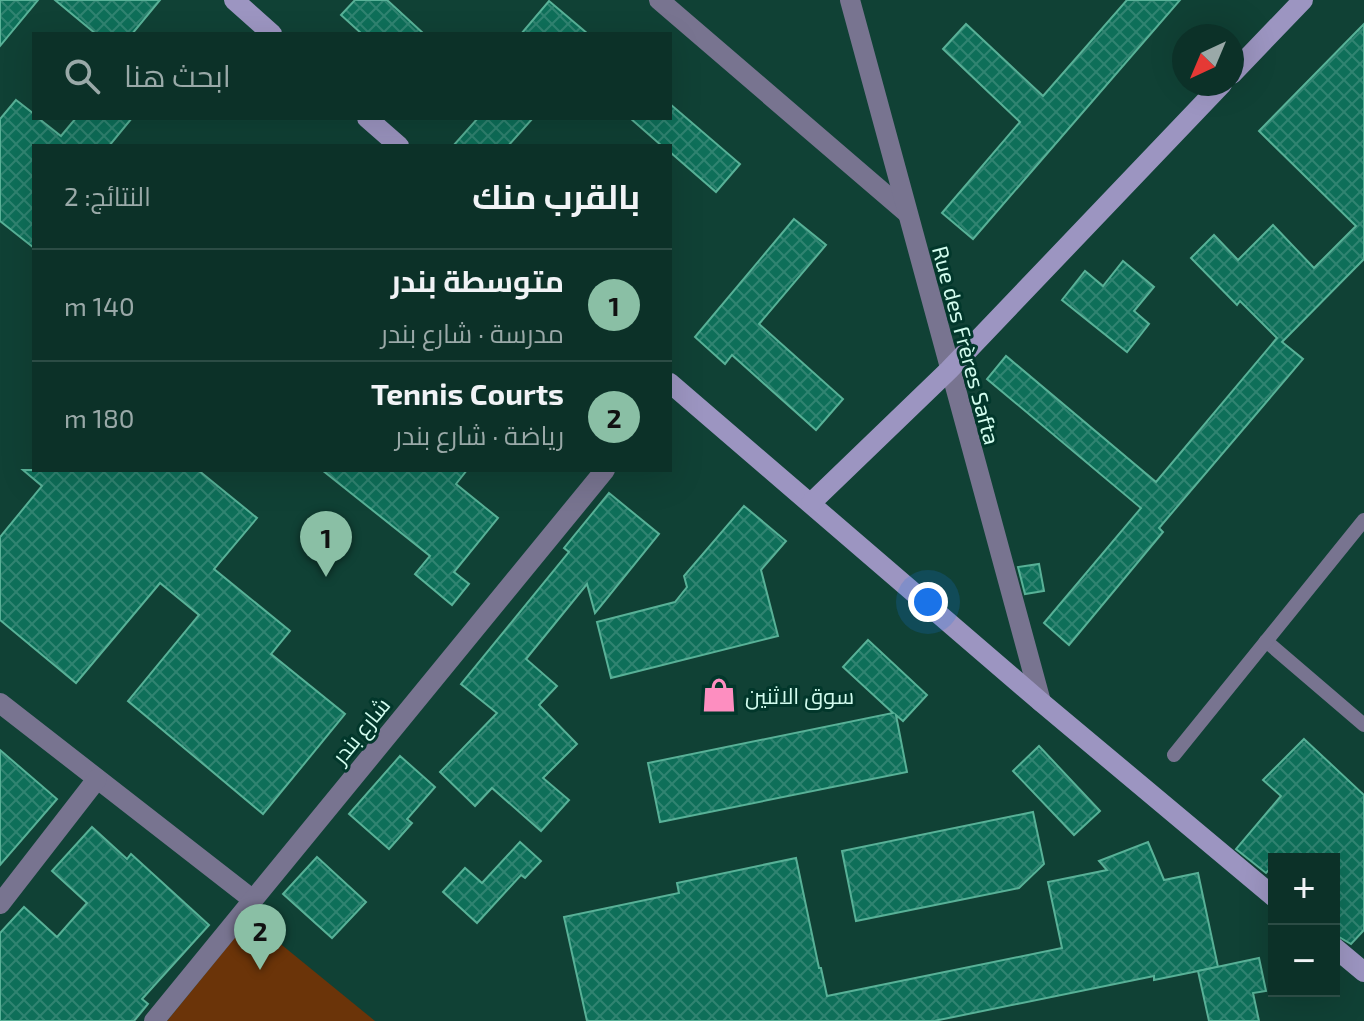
<!DOCTYPE html>
<html lang="ar">
<head>
<meta charset="utf-8">
<style>
	:root { --surface:#0c3128; --page:#1a3d34; --text:#f1f3f6; --muted:#9aa9a8; --line:#2c4c45; --accent:#8abfa5 }
	body { margin:0; font-family:"Exo 2",Cairo,sans-serif; background:var(--page); color:var(--text); direction:rtl }
	.controls { position:absolute; right:24px; bottom:24px; display:grid; overflow:hidden; border-radius:0px; box-shadow:0 8px 32px #0002 }
	.controls button { width:72px; height:72px; display:grid; place-items:center; padding:0; border:0; border-bottom:2px solid var(--line); background:var(--surface); color:var(--text); font:40px sans-serif }
	.compass { position:absolute; left:1172px; top:24px; width:72px; height:72px; border-radius:50%; background:var(--surface); box-shadow:0 8px 32px #0002; rotate:224deg }
	.you { position:absolute; left:928px; top:602px; width:28px; height:28px; margin:-20px; border:6px solid #fff; border-radius:50%; background:#1a73e8; box-shadow:0 0 0 12px #1a73e833 }
	.badge { display:grid; place-items:center; width:52px; height:52px; border-radius:50%; background:var(--accent); color:#111; font-size:26px; font-weight:700 }
	.pin { position:absolute; translate:-50% -66px; filter:drop-shadow(0 2px 4px #0008) }
	.pin::after { content:''; position:absolute; top:42px; width:28px; height:24px; background:inherit; clip-path:polygon(0 0,100% 0,50% 100%) }
	.list { margin:0; padding:0; list-style:none }
	h2 { display:flex; justify-content:space-between; align-items:center; height:104px; margin:0; padding:0 32px; font-size:34px }
	h2 small { font-size:26px; font-weight:400; color:var(--muted) }
	.list li { display:grid; grid-template-columns:52px 1fr auto; gap:24px; align-items:center; box-sizing:border-box; height:112px; padding:0 32px; border-top:2px solid var(--line) }
	.list b { display:block; font-size:30px; white-space:nowrap }
	.list p { margin:0; font-size:26px; white-space:nowrap; color:var(--muted) }
	.list em { font-size:26px; font-style:normal; color:var(--muted) }
	.icon { flex:none; width:44px; height:44px; fill:none; stroke:currentColor; stroke-width:2; stroke-linecap:round; stroke-linejoin:round }
	.map { position:relative; flex:none; width:1364px; height:1021px; overflow:hidden; direction:ltr }
	.search { position:absolute; background:var(--surface); box-shadow:0 8px 32px #0002; left:32px; top:32px; width:640px; height:88px; display:flex; align-items:center; gap:20px; box-sizing:border-box; padding:0 28px; border-radius:0px; color:var(--muted); font-size:30px }
	.panel { position:absolute; background:var(--surface); box-shadow:0 8px 32px #0002; left:32px; top:144px; width:640px; height:328px; border-radius:0px; direction:rtl }
	.map>svg:first-child { display:block }
	.pitch { fill:#6b3409 }
	.building { fill:url(#building-cross-hatch); stroke:#58b197; stroke-width:2 }
	.lines { fill:none; stroke-linecap:round; stroke-linejoin:round }
	.service { stroke:#787490; stroke-width:14 }
	.minor { stroke:#787490; stroke-width:20 }
	.secondary { stroke:#9c95c1; stroke-width:20 }
	.labels { text-anchor:middle; dominant-baseline:central; stroke-width:6; stroke-linejoin:round; paint-order:stroke }
	.street-label { font-size:22px; fill:#d2fcee; stroke:#02372b }
	.poi-label { font-size:22px; fill:#d2fcee; stroke:#02372b; text-anchor:start }
</style>
</head>
<body>
<div class="map">
<svg width="1364" height="1021" viewBox="0 0 1364 1021">
	<defs>
		<pattern id="building-cross-hatch" width="8" height="8" patternUnits="userSpaceOnUse" patternTransform="scale(2)"><rect width="8" height="8" fill="#0e6f59"/><path d="M0 0l8 8M0 8l8-8" fill="none" stroke="#308471"/></pattern>
	</defs>
	<rect width="100%" height="100%" fill="#104135"/>
	<path class="pitch" d="M250,919L375,1021H167Z"/>
	<g class="building">
		<path d="M0,0H38L0,46Z"/>
		<path d="M55,0H160L132,34H96Z"/>
		<path d="M355,0H387L424,34H362L341,15Z"/>
		<path d="M1127,0H1180L973,239L942,213L1020,122L943,49L966,24L1043,96Z"/>
		<path d="M549,1L588,34H521Z"/>
		<path d="M1364,24V259L1282,342L1303,359L1159,528L1163,532L1069,645L1044,623L1141,508L987,379L1006,356L1156,482L1277,338L1240,301L1237,305L1191,258L1214,235L1238,260L1273,225L1314,268L1356,226L1259,131Z"/>
		<path d="M16,100L34,114V118H38L61,136L76,118H132L109,146H34V248L0,221V119Z"/>
		<path d="M670,104L740,164L716,192L670,152V146H662L630,118H670Z"/>
		<path d="M478,118H533L508,146H453Z"/>
		<path d="M794,219L826,245L759,324L843,399L816,430L732,355L725,364L695,337Z"/>
		<path d="M1123,261L1154,287L1134,311L1149,324L1127,352L1062,300L1085,271L1103,286Z"/>
		<path d="M23,470H198L257,518L214,569L290,631L271,654L345,714L263,814L128,701L199,615L160,583L76,683L0,620V537L42,486Z"/>
		<path d="M322,470H467L456,484L498,518L454,572L469,584L452,605L415,574L430,556Z"/>
		<path d="M609,493L659,534L595,613L587,584L526,659L557,686L539,705L577,744L543,778L569,800L541,831L492,788L475,806L440,772L497,713L461,684L569,552L564,548Z"/>
		<path d="M744,506L786,541L761,570L778,636L611,678L597,622L675,602L687,587L684,576Z"/>
		<path d="M1039,564L1044,591L1025,594L1018,567Z"/>
		<path d="M868,640L927,695L903,721L896,715L907,772L660,822L648,763L893,713L843,667Z"/>
		<path d="M1304,739L1364,795V930L1351,944L1334,934V859H1274V864L1266,873L1236,849L1281,796L1263,780Z"/>
		<path d="M1039,746L1100,811L1074,835L1013,771Z"/>
		<path d="M0,750L57,799L0,865Z"/>
		<path d="M400,756L435,787L407,819L412,823L389,849L349,814Z"/>
		<path d="M1033,812L1044,864L1019,888L856,921L842,851Z"/>
		<path d="M92,827L127,859L131,854L209,925L142,999L148,1004L134,1021H0V933L24,907L57,937L87,903L52,871Z"/>
		<path d="M520,842L541,861L525,878L521,875L477,923L443,892L465,868L482,883Z"/>
		<path d="M1148,842L1164,880L1198,873L1218,967L1154,980V976L934,1021H587L564,917L679,893L677,883L796,858L819,968H821L827,996L1062,948L1048,882L1107,870L1099,861Z"/>
		<path d="M317,857L366,902L332,938L283,894Z"/>
		<path d="M1259,958L1266,991L1253,993L1259,1021H1209L1198,971Z"/>
	</g>
	<g class="lines">
		<g class="service">
			<path d="M1266,641L1364,725"/>
			<path d="M1174,755L1364,520"/>
		</g>
		<g class="minor">
			<path d="M659,0L907,213"/>
			<path d="M850,0L1041,702"/>
			<path d="M0,703L252,899"/>
			<path d="M0,904L97,779"/>
			<path d="M154,1021L605,470"/>
		</g>
		<g class="secondary">
			<path d="M234,0L272,34"/>
			<path d="M1232,74L1303,0"/>
			<path d="M367,118L399,146"/>
			<path d="M670,383L1041,702L1274,897"/>
			<path d="M811,503L949,370L1222,84"/>
			<path d="M1334,947L1364,972"/>
		</g>
	</g>
	<defs>
		<g id="shop-bare" transform="scale(2.76)"><path d="M-5-2.5h2.3a2.7 3.5 0 0 1 5.4 0H5L5.5 6h-11ZM-1.5-2.5h3a1.5 2.3 0 0 0-3 0Z" fill="#fd8ec0" stroke="#02372b" stroke-width="2.5" paint-order="stroke"/></g>
	</defs>
	<g fill-rule="evenodd">
		<use href="#shop-bare" x="719" y="695"/>
	</g>
	<g class="labels">
		<g class="street-label">
			<text transform="translate(967 345) rotate(75)">Rue des Frères Safta</text>
			<text transform="translate(360 730) rotate(-51)">شارع بندر</text>
		</g>
		<g class="poi-label">
			<text x="745" y="695">ﺳﻮق اﻻﺛﻨﻴﻦ</text>
		</g>
	</g>
</svg>
<div class="controls">
<button>+</button>
<button>−</button>
</div>
<svg class="compass" viewBox="-18 -18 36 36"><path d="M0-13l5 13h-10z" fill="#e53935"/><path d="M0 13l5-13h-10z" fill="#9aa9a8"/></svg>
<div class="you"></div>
<div class="pin badge" style="left:326px;top:577px">1</div>
<div class="pin badge" style="left:260px;top:970px">2</div>
<div class="search"><svg class="icon" aria-label="search" viewBox="0 0 24 24"><circle cx="10" cy="10" r="6"/><path d="M15 15l6 6"/></svg>ابحث هنا</div>
<section class="panel">
<h2>بالقرب منك<small>النتائج: 2</small></h2>
<ul class="list">
<li><span class="badge">1</span><div><b>متوسطة بندر</b><p>مدرسة · شارع بندر</p></div><em>140 m</em></li>
<li><span class="badge">2</span><div><b>Tennis Courts</b><p>رياضة · شارع بندر</p></div><em>180 m</em></li>
</ul>
</section>
</div>
</body>
</html>
